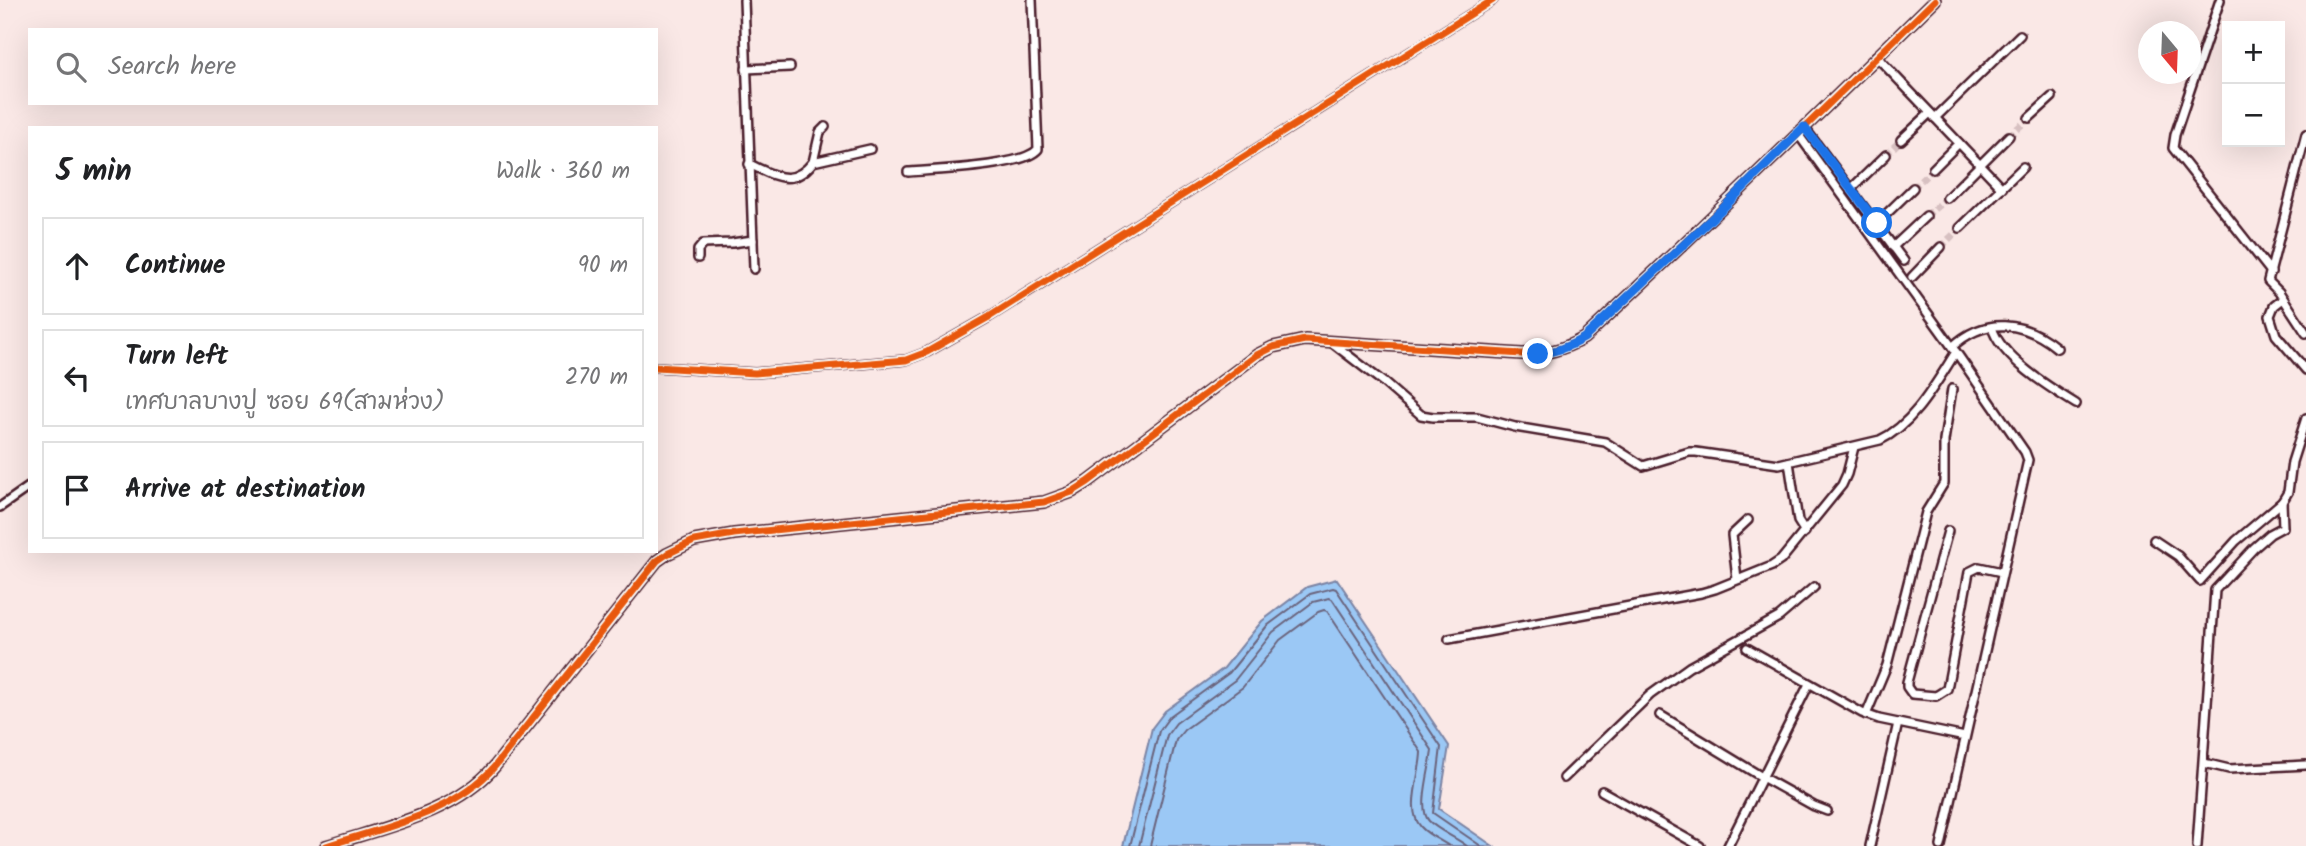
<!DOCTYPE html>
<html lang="en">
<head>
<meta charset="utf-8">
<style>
	:root { --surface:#fff; --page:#f2f2f2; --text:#202124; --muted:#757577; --line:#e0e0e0 }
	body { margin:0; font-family:Kalam,"Playpen Sans Thai",sans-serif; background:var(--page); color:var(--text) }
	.controls { position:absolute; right:21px; top:21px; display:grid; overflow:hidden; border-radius:0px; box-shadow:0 7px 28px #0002 }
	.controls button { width:63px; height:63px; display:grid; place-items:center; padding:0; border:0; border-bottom:2px solid var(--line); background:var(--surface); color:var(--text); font:35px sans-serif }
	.compass { position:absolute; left:2138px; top:21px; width:63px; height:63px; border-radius:50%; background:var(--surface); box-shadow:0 7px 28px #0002; rotate:161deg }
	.stop { position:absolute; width:21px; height:21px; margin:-16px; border:5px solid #1a73e8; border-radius:50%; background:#fff }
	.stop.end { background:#1a73e8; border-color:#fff; box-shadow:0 2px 7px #0008 }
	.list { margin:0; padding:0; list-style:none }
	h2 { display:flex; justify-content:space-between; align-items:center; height:91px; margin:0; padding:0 28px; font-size:30px }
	h2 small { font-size:23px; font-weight:400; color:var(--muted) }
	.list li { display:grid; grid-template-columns:46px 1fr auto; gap:21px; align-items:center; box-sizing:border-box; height:98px; margin:0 14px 14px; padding:0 14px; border:2px solid var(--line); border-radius:0px }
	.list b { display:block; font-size:26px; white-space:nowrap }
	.list p { margin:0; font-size:23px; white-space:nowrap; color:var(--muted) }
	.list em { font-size:23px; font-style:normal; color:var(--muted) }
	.icon { flex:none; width:38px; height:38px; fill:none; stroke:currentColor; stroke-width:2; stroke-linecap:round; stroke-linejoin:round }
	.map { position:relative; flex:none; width:2306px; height:846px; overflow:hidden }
	.search { position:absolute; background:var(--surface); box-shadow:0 7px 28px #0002; left:28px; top:28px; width:630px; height:77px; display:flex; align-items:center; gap:18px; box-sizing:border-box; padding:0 24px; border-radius:0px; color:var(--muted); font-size:26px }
	.panel { position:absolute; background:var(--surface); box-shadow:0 7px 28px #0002; left:28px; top:126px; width:630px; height:427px; border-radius:0px }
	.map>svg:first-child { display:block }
	.water { fill:#9bc8f5; stroke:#7b84a4; stroke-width:2 }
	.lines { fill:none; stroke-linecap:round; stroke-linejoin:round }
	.shore { stroke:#6a637c; stroke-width:2 }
	.minor-tunnel { stroke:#d7c0c1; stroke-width:7; stroke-dasharray:7 3.5; stroke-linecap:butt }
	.minor-casing { stroke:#4a1f2b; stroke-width:12 }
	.tertiary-casing { stroke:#4a1f2b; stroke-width:14 }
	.minor { stroke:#fff; stroke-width:7 }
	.tertiary { stroke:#fff; stroke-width:9 }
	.cycleway-casing { stroke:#fff; stroke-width:11 }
	.cycleway { stroke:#e8590c; stroke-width:7 }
	.route { stroke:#1a73e8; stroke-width:9 }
</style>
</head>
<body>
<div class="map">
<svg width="2306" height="846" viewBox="0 0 2306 846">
	<rect width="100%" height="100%" fill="#fae8e6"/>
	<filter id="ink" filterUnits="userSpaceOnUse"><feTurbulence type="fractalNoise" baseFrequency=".0143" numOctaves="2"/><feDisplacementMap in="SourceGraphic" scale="14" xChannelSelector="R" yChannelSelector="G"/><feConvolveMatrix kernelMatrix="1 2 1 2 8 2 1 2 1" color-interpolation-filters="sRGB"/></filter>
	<g filter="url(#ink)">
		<path class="water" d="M1337,579L1449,746L1439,809L1493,846H1123L1152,728L1165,711L1224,668L1262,621L1307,587Z"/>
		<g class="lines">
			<g class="shore">
				<path d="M1130,846L1159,731L1170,716L1229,673L1267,626L1310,594L1333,588L1336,589L1441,747L1433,813L1481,846"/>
				<path d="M1139,846L1167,735L1176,723L1235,680L1273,632L1313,602L1329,598L1332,599L1432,750C1431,766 1417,809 1429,821C1439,831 1455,837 1467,846"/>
				<path d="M1150,846L1176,740L1184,730L1243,687L1280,640L1318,612L1324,610L1327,611L1421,752C1421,773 1405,810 1421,827C1428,835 1440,840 1449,846"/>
			</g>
			<g class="minor-tunnel">
				<path d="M2009,136L2029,118"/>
				<path d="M1886,155L1901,140"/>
				<path d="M1913,188L1933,169"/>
				<path d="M1926,216L1947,198"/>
				<path d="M1941,247L1960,228"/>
			</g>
			<g class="minor-casing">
				<g id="minor">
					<path d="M744,0L754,269"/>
					<path d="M2220,0L2175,135L2173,148L2271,272"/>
					<path d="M1876,56L2002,188"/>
					<path d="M746,69L790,67"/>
					<path d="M1935,118L2020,35"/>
					<path d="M2029,118L2052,97"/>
					<path d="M1804,127L1904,261"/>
					<path d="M1798,134L1958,355L2025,452L2028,460L1941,846"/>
					<path d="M2306,134L2268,281L2279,292L2306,333"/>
					<path d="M1901,140L1930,113"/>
					<path d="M813,162L820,132L825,127"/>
					<path d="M749,164C774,175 792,189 813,162L870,149"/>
					<path d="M1933,169L1959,143"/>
					<path d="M908,172C934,170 1024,167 1038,149L1032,0"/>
					<path d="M1851,189L1886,155"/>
					<path d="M1947,198L2009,136"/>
					<path d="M1877,223L1913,188"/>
					<path d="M1960,228L2023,167"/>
					<path d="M1893,247L1926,216"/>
					<path d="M698,258V250L703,244L732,243L753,240"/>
					<path d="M1912,277L1941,247"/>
					<path d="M2283,299L2274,306L2270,316L2276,335L2306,370"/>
					<path d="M1992,327C2000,357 2050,388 2076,404"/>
					<path d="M1331,342L1383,382L1421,415L1433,417H1477L1515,427L1605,442L1643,466L1689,452H1696L1779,464L1880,440C1914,424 1936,383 1956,352"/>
					<path d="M1952,347C1985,316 2024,321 2057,348"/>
					<path d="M656,367L755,373L906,360L927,352L989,317L1493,0"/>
					<path d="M1789,462L1798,521L1805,532"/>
					<path d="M0,507L30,486"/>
					<path d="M1948,531L1907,682V687L1912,694L1936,696L1947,689L1969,572L1979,567L2002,572"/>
					<path d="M2154,540L2178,556L2200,581L2236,541L2282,502L2288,492L2292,462L2306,418"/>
					<path d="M1737,579L1732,535L1748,520"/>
					<path d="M1449,639L1701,593L1715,589L1772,566L1781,560L1842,485L1847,474L1854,447"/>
					<path d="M1747,648L1862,713L1879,719L1965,737"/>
					<path d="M1660,715L1762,777L1814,806L1827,811"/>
					<path d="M1866,715L1887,665L1926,512L1944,483V441L1952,389"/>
					<path d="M2204,763L2229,769L2306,765"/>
					<path d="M1564,778L1650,695L1689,667L1779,617L1814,587"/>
					<path d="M1602,791L1700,846"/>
					<path d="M1728,846L1809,684"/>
					<path d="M1870,846L1898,723"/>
					<path d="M2197,846L2215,590L2254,548L2270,534L2283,527L2282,502"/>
				</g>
			</g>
			<g class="tertiary-casing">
				<path id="tertiary" d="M326,846C384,827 454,814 495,766L657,561L667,554L694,541L734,534L1044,502L1072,492L1088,482L1257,355L1273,347L1305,340L1522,354C1546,354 1563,350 1584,338C1703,227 1819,114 1935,0"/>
			</g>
			<use href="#minor" class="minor"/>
			<use href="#tertiary" class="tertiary"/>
			<g class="cycleway-casing">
				<g id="cycleway">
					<path d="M656,367L755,373L906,360L927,352L989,317L1493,0"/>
					<path d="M326,846C384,827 454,814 495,766L657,561L667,554L694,541L734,534L1044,502L1072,492L1088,482L1257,355L1273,347L1305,340L1522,354C1546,354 1563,350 1584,338C1703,227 1819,114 1935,0"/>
				</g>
			</g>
			<use href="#cycleway" class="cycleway"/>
		</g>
	</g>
	<g class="lines" filter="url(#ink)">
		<path class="route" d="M1538,354C1556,352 1569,347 1584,338L1724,207L1804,127L1877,223"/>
	</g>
</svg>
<div class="controls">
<button>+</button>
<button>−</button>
</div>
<svg class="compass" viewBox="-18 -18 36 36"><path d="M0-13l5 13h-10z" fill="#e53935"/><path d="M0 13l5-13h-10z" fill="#757577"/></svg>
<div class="stop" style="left:1877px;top:223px"></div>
<div class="stop end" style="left:1538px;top:354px"></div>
<div class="search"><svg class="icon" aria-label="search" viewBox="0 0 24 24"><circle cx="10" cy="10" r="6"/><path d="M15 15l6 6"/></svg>Search here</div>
<section class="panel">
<h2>5 min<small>Walk · 360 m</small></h2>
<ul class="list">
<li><svg class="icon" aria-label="ahead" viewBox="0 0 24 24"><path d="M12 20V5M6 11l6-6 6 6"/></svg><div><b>Continue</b></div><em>90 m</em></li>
<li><svg class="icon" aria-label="left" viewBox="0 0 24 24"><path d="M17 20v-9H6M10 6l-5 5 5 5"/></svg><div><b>Turn left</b><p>เทศบาลบางปู ซอย 69(สามห่วง)</p></div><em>270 m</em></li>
<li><svg class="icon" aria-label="arrive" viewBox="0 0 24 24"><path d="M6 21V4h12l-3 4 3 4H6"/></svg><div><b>Arrive at destination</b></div></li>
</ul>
</section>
</div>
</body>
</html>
